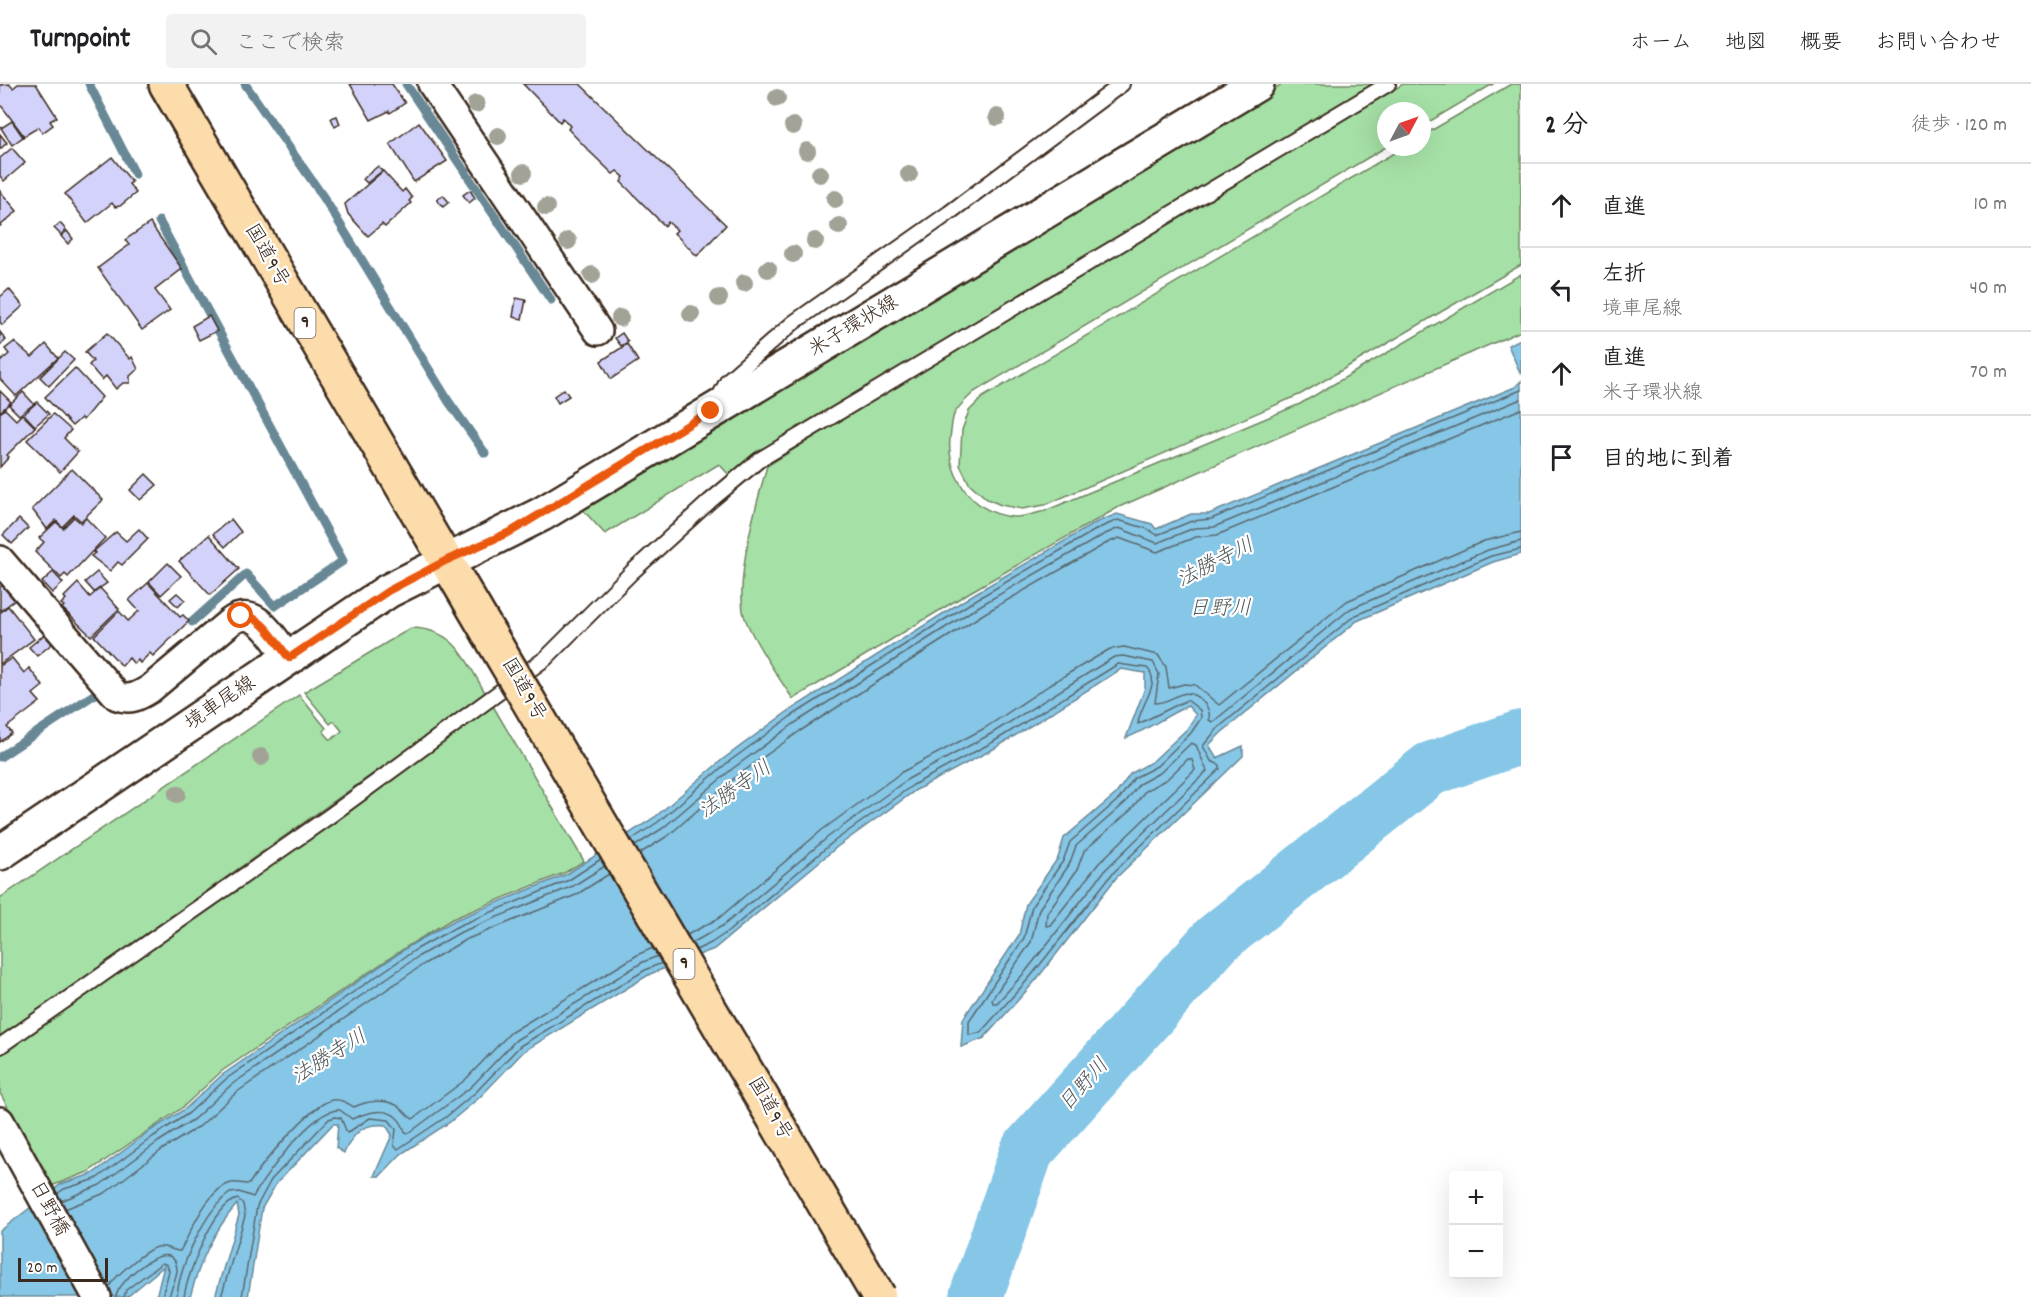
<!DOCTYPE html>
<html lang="ja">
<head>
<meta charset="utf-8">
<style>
	:root { --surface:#fff; --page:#f2f2f2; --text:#202124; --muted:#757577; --line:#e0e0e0 }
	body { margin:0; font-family:Dekko,"Klee One",sans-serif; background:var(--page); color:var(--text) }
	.controls { position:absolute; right:18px; bottom:18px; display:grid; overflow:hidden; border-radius:6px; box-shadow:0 6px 24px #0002 }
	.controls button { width:54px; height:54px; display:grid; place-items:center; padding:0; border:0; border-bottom:2px solid var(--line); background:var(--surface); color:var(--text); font:30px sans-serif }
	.compass { position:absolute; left:1377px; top:18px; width:54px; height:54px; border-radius:50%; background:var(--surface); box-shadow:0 6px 24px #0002; rotate:49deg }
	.scale { position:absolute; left:18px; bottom:15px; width:90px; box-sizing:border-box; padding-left:6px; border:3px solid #3b2a1e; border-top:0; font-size:16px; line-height:21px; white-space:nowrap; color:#3b2a1e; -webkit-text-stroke:4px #fff; paint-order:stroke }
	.stop { position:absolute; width:18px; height:18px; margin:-14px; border:4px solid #ea580c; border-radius:50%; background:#fff }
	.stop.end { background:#ea580c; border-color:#fff; box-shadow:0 2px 6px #0008 }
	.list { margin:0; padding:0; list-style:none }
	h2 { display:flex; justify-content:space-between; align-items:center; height:78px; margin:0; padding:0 24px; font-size:26px }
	h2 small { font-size:20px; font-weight:400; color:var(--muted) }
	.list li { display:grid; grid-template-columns:39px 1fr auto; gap:18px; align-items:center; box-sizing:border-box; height:84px; padding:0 24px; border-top:2px solid var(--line) }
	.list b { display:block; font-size:22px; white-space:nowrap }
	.list p { margin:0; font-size:20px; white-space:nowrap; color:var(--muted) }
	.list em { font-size:20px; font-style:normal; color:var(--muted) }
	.icon { flex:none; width:33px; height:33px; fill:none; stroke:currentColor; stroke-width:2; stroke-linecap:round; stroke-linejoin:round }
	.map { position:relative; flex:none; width:1521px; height:1213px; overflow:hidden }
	header { display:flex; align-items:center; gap:36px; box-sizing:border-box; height:84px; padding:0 30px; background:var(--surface); border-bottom:2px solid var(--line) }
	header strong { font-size:28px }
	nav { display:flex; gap:33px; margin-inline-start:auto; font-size:21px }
	.search { width:420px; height:54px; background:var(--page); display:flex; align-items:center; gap:15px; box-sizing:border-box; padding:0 21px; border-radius:6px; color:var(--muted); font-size:22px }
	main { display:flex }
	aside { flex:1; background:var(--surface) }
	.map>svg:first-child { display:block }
	.green { fill:#a5e0a6; stroke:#708562; stroke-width:1.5 }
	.water { fill:#86c6e6; stroke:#688896; stroke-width:1.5 }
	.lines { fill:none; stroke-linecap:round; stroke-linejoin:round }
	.shore { stroke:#59686e; stroke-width:1.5 }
	.stream { stroke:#688896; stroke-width:9 }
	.river { stroke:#86c6e6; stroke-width:54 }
	.building { fill:#d3d2fb; stroke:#3b2a1e; stroke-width:1.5 }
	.lane-casing { stroke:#3b2a1e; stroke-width:18 }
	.street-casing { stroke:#3b2a1e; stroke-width:32 }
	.secondary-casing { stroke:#3b2a1e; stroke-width:38 }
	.highway-casing { stroke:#3b2a1e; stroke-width:38 }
	.lane { stroke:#fff; stroke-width:14 }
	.street { stroke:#fff; stroke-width:27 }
	.secondary { stroke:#fff; stroke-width:33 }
	.highway { stroke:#fddcac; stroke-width:33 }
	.highway-bridge-casing { stroke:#3b2a1e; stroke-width:38; stroke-linecap:butt }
	.highway-bridge { stroke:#fddcac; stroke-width:33 }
	.tree { fill:#a2a396 }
	.route { stroke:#ea580c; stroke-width:8 }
	.labels { text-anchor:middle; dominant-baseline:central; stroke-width:4.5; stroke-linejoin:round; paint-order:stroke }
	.shield { fill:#fff; stroke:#766a62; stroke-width:1.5 }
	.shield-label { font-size:18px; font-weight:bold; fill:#3b2a1e }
	.street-label { font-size:20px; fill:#3b2a1e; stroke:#fff }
	.water-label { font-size:21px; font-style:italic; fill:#52595a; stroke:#fff }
</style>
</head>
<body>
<header>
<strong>Turnpoint</strong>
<div class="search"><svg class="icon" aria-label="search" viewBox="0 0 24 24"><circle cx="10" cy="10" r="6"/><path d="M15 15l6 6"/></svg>ここで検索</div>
<nav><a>ホーム</a><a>地図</a><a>概要</a><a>お問い合わせ</a></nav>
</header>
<main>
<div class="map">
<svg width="1521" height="1213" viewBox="0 0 1521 1213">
	<rect width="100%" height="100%" fill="#fff"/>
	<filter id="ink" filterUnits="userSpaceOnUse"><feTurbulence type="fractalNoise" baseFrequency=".0167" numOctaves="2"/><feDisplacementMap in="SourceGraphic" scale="12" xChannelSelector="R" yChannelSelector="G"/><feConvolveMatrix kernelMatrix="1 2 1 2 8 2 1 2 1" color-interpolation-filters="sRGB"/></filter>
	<g filter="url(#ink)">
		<g class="green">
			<path d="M1282,0H1378L808,337L730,392L719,380L605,450L582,425Z"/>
			<path d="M1403,0H1493L1422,42V27H1386V63L974,308C968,314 959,321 955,329C952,333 952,341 951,347C943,387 971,430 1013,433C1023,434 1036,429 1045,427L1300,320L1521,190V247L1119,423L970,508L793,615C781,597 746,547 743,527C737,488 756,421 767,382L890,305Z"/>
			<path d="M1511,0H1521V181L1301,310L1045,421L1022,425L1001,421L987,415L969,399L960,381L962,346L969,327L983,313L1404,63H1422V52Z"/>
			<path d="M411,544C457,545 465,576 486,610L0,953V814L299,611L326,644L323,647L331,656L342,647L334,637L330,640L304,608Z"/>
			<path d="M493,622L584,777L566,788L452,835L408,862L222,987L183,1023L88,1088L51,1102L0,1009V969Z"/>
		</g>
		<g class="water">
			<path d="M1521,255V291L1508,261Z"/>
			<path d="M1521,297V470L1493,478L1357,537L1221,649L1209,661L1217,674L1243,662V672L1116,794L1036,896L984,954L961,963L963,935L1019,851L1026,820L1058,774L1064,754L1116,710L1130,690L1153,677L1187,645L1196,631L1188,622C1166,631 1148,646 1126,654L1145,604V589L1121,585L997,663L916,706L837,763L714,865L650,890L524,967L480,1013L450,1038L401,1070L380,1092H374L392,1051L386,1041C363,1039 354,1048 344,1069L336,1064L338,1040H333L276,1100L262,1124L248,1213H215L239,1131L237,1120C213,1148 200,1177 190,1213H156L164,1182L127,1213H0V1147L61,1100L92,1090L150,1047L185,1025L222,991L411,861L455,836L567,790L655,733L723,675L787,628L974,510L1097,438L1117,430L1152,440L1156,445L1191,430H1209L1515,303Z"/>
		</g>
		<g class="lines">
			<g class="shore">
				<path d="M1191,659L1196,661L1207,687L1106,785L1026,887L997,919H993L992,915L1031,858L1039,825L1069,781L1076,762L1125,719L1139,700L1161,688Z"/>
				<path d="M1188,675L1192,676L1195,686L1099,779L1050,841L1046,842L1047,829L1077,786L1084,767L1131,726L1145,707L1167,695Z"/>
				<path d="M631,756L658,738L727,679L790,633L977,515L1099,444L1118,436L1148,445L1157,451L1192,437L1211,435L1521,306"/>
				<path d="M635,762L663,744L732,685L795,639L981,521L1103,451L1119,444L1157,459L1194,444L1214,443L1521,315"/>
				<path d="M639,770L669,751L737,692L800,647L985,529L1107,459L1119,454L1157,468L1196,453L1217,451L1521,325"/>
				<path d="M687,851L719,834L822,746L902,688L985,644L1054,598L1110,565L1124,563L1158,571L1166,583L1169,604L1184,600L1195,601L1219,621L1347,517L1484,457L1521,448"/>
				<path d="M692,859L724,841L828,753L908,695L989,651L1114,573L1123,572L1153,578L1159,590L1155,619C1175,619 1183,598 1203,618C1209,624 1210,629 1209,636L1213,638L1350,525L1488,466L1521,457"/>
				<path d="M696,866L711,859L729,847L833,758L913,701L993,658L1118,580L1147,584C1163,599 1138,623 1138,640L1187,616L1200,626L1201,634L1191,649L1157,682L1134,694L1120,714L1070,758L1063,777L1032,822L1024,854L969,937V951L980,949L1031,892L1112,790L1220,685V681L1211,677L1203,662L1218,644L1354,532L1491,472L1521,465"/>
				<path d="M57,1110L64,1105L96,1095L154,1052L189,1029L226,995L415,866L458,842L569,796L601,775"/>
				<path d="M61,1117L100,1101L158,1058L194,1035L231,1001L419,872L461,848L573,802L605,782"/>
				<path d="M65,1125L105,1109L163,1065L200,1042L237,1008L424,880L465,856L576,811L609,790"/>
				<path d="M109,1203C114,1193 146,1165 157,1163C166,1161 173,1167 180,1167C191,1148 207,1105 231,1099C237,1098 244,1100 249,1100C261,1081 311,1020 332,1016C341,1015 347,1019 354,1023C367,1017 385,1014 398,1022C404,1026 407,1032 413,1035L465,996L510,949L639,870L653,864"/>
				<path d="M116,1213C117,1197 173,1148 177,1185C177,1194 171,1204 169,1213"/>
				<path d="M124,1213L126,1206L162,1179L167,1181L169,1187L162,1213"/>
				<path d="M177,1213C179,1183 205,1126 230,1109L239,1108L253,1113C265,1092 314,1023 340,1026L352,1035C373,1025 397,1021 405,1048L409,1049L471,1003L516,956L643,878L658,872"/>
				<path d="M184,1213C187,1191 214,1119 238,1115L243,1120L245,1132L221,1213"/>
				<path d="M242,1213L257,1122L271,1096L329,1035L335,1033L341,1034L347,1049L370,1034L389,1036L396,1045L394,1062L398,1065L446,1033L476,1008L520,962L647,885L662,879"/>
			</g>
			<g class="stream">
				<path d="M89,0L135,90"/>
				<path d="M245,0L324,114L449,318L485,369"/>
				<path d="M406,0L551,216"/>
				<path d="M159,137L343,477L275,522L246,490L192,538"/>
				<path d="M0,673L95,610"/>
			</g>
			<path class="river" d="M976,1213L1027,1067L1217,855L1430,685L1521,653"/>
		</g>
		<g class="building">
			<path d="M9,0L13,4L18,0H36L57,33L50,37L53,41L42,49L39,43L24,52L0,20V1Z"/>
			<path d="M350,0H392L405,19L390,29L389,27L371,36Z"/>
			<path d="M523,0H580L726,141L697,172L674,149L677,146L668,138L665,142L621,98L624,93L617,87L613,90L590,68L568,45L570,42L563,34L560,38Z"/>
			<path d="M337,32L340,40L335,43L331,34Z"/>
			<path d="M12,37L23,53L12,61L1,44Z"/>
			<path d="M419,38L447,77L414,98L390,60Z"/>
			<path d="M0,50L7,59L0,65Z"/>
			<path d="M12,64L25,79L4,97L0,92V74Z"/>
			<path d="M112,73L132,98L129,100L136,109L120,122L115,123L112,119L87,139L65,110Z"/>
			<path d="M378,82L382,87L367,99L363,95Z"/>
			<path d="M383,87L402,108L405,105L412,114L409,117L411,119L385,143L382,140L368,152L348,130L345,120Z"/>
			<path d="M470,106L475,114L469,119L463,111Z"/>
			<path d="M0,107L17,127L0,142Z"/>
			<path d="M443,111L449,118L443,123L437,116Z"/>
			<path d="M60,139L66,146L61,151L54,144Z"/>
			<path d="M150,139L182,185L155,206L170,226L142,246L98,184L129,161L125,156Z"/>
			<path d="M67,147L73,155L68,160L61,152Z"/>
			<path d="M9,205L23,222L2,241L0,238V213Z"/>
			<path d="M516,214L526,216L522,235L513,233Z"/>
			<path d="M209,232L217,247L199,256L192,242Z"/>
			<path d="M0,248L6,256L0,262Z"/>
			<path d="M107,249L130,275L132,273L138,285L130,292V299H123L116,305L106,292L102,296L89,281L93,277L85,268Z"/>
			<path d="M622,249L628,258L621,262L615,254Z"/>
			<path d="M14,258L32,273L46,260L58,274L16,312L0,295V278L9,270L5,265Z"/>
			<path d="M627,260L638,277L611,295L601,277Z"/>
			<path d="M65,268L74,276L49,302L40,293Z"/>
			<path d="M75,284L102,313L83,336L81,334L72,342L45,313Z"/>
			<path d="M564,305L569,312L558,319L554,312Z"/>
			<path d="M0,307L11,318L0,328Z"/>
			<path d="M23,308L34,320L19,331L9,321Z"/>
			<path d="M37,318L49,330L35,342L24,330Z"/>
			<path d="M5,325L16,336L22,330L35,343L7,371L9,373L0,383V329Z"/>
			<path d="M53,330L71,346L64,354L78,368L60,388L27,356Z"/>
			<path d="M72,385L103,416L81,437L74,431L62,443L56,436L47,445L32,425Z"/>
			<path d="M146,390L157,401L140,416L130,406Z"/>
			<path d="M74,433L81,439L86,434L105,454L68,493L65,490L61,494L35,468L44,458L39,454L56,438L63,444Z"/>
			<path d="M19,435L28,444L12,460L3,451Z"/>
			<path d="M231,435L241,448L225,463L213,450Z"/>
			<path d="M139,445L148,455L122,481L118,478L110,487L91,472L95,469L93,468L116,448L126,457Z"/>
			<path d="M209,451L239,485L210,511L179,477Z"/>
			<path d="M168,479L181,492L161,511L149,498Z"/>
			<path d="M53,488L63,499L52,509L42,498Z"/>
			<path d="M97,488L107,499L94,508L85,498Z"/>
			<path d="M78,499L90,513L100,504L119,525L91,552L62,524L64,522L61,520L66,515L64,513Z"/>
			<path d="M148,499L180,533L183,531L189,537L153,572L150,569L140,579L138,576L134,580L129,574L122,582L94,552L119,527L128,537L139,527L129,516Z"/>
			<path d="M3,501L15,516L0,527V503Z"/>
			<path d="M177,509L185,516L178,523L170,515Z"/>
			<path d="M8,522L34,555L0,580V529Z"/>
			<path d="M45,550L53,559L37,572L29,563Z"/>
			<path d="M12,574L24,589L29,584L43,602L33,610L40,618L7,643L12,649L0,658V582Z"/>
		</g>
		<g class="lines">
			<g class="lane-casing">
				<g id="lane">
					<path d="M717,317L728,296L793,239L949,129L1122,0"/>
					<path d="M0,962L331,731L546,574L632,488L710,417L759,376L1388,0"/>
				</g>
			</g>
			<g class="street-casing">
				<g id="street">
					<path d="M432,0L598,247"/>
					<path d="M0,476L117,612C130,617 139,612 150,605L230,538C257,519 273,555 289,574"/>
					<path d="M0,1037L97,1213"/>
				</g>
			</g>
			<g class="secondary-casing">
				<path id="secondary" d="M0,769L388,507L542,430L1257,0"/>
			</g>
			<g class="highway-casing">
				<path id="highway" d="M166,0L488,548"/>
			</g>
			<use href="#lane" class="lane"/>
			<use href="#street" class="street"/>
			<use href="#secondary" class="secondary"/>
			<use href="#highway" class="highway"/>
			<g class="highway-bridge-casing">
				<path id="highway-bridge" d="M488,548L879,1213"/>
			</g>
			<use href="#highway-bridge" class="highway-bridge"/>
		</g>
		<g class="tree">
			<circle cx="777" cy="14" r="9"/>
			<circle cx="476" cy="20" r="9"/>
			<circle cx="997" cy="33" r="9"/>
			<circle cx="793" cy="42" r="9"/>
			<circle cx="498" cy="52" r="9"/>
			<circle cx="807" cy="67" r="9"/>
			<circle cx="523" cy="89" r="9"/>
			<circle cx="820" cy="90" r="9"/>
			<circle cx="909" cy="90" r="9"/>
			<circle cx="835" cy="115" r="9"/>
			<circle cx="546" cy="123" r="9"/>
			<circle cx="839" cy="142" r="9"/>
			<circle cx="568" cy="157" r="9"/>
			<circle cx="815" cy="157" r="9"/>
			<circle cx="793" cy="170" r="9"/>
			<circle cx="768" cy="185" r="9"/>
			<circle cx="592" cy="191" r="9"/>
			<circle cx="744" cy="199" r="9"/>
			<circle cx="719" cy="214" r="9"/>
			<circle cx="691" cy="230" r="9"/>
			<circle cx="620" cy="234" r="9"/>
			<circle cx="261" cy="673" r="9"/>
			<circle cx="177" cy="710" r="9"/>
		</g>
	</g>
	<g class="lines" filter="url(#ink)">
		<path class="route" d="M241,532C260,528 278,561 289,574L388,507L445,477L512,447L711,327"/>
	</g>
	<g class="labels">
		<g class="shield">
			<rect x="294.5" y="224" width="21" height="30" rx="4.5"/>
			<rect x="673.5" y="865" width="21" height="30" rx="4.5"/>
		</g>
		<g class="shield-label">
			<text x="305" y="239">9</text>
			<text x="684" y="880">9</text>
		</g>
		<g class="street-label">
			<text transform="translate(266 172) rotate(60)">国道9号</text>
			<text transform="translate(854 243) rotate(-31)">米子環状線</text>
			<text transform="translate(523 606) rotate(60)">国道9号</text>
			<text transform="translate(221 620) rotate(-34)">境車尾線</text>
			<text transform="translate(769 1025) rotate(60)">国道9号</text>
			<text transform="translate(48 1125) rotate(61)">日野橋</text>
		</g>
		<g class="water-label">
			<text transform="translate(1216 480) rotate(-27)">法勝寺川</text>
			<text x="1220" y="526">日野川</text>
			<text transform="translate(736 707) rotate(-35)">法勝寺川</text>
			<text transform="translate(330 974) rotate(-32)">法勝寺川</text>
			<text transform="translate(1085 1002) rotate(-48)">日野川</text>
		</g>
	</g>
</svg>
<div class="controls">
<button>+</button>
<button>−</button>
</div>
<svg class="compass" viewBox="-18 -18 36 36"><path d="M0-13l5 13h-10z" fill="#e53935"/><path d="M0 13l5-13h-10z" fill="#757577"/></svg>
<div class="scale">20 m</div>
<div class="stop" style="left:241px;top:532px"></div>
<div class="stop end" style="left:711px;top:327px"></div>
</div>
<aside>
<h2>2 分<small>徒歩 · 120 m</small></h2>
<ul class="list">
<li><svg class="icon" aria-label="ahead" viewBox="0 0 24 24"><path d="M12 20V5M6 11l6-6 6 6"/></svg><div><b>直進</b></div><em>10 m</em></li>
<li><svg class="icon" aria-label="left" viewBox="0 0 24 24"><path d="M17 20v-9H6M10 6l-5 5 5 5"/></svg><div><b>左折</b><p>境車尾線</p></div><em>40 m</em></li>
<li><svg class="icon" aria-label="ahead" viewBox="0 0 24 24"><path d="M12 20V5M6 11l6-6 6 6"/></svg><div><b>直進</b><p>米子環状線</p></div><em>70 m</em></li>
<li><svg class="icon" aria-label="arrive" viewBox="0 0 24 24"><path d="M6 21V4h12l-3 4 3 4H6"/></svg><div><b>目的地に到着</b></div></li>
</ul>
</aside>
</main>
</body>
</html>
